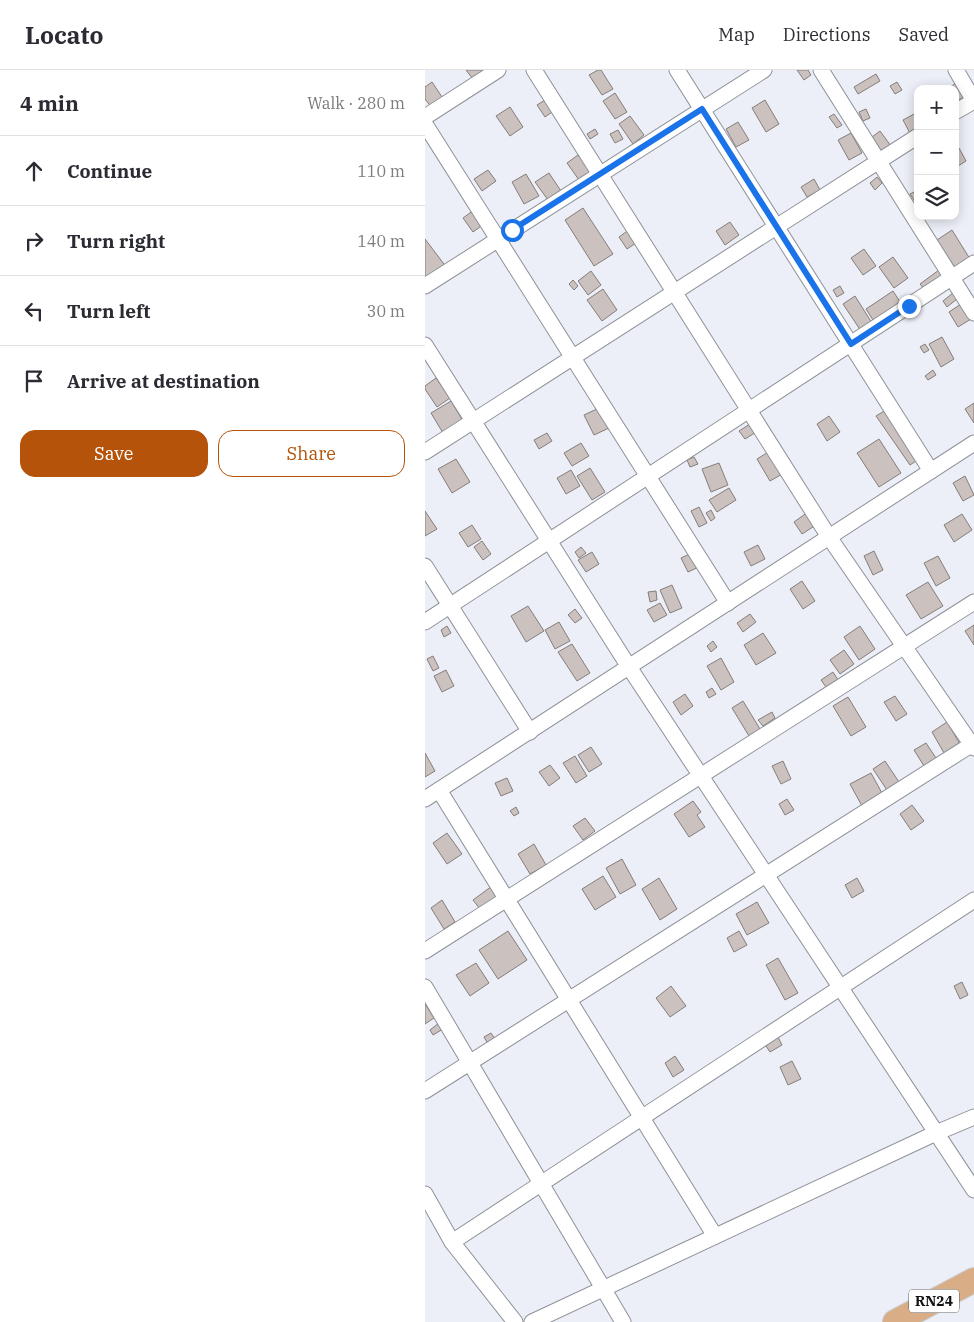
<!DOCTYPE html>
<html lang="en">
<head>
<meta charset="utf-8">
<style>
	:root { --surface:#fff; --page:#f7f7f7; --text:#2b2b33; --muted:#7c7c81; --line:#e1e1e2; --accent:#b45309 }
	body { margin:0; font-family:"IBM Plex Serif",serif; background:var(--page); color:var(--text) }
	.controls { position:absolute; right:15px; top:15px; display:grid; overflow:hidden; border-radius:10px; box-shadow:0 2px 12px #0003 }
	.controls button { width:45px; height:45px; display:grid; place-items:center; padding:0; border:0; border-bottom:1px solid var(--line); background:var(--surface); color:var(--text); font:25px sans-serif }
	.stop { position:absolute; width:15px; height:15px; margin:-11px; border:4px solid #1a73e8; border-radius:50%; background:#fff }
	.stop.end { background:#1a73e8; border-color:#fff; box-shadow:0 1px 5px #0008 }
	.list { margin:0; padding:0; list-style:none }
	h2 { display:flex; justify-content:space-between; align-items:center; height:65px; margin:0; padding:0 20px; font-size:21px }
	h2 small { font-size:16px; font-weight:400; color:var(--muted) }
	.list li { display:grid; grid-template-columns:32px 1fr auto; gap:15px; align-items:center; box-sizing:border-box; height:70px; padding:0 20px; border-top:1px solid var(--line) }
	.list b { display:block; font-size:19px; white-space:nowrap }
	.list em { font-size:16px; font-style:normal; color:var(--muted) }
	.actions { display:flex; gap:10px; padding:15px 20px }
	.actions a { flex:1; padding:11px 0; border:1px solid var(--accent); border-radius:15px; text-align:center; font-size:18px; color:var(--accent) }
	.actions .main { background:var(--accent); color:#fff }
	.icon { flex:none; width:28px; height:28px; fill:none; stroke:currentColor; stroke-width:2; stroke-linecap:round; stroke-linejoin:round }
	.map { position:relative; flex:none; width:549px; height:1252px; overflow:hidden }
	header { display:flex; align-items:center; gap:30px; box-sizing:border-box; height:70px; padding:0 25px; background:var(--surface); border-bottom:1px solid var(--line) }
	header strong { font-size:24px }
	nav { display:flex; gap:28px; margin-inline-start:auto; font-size:18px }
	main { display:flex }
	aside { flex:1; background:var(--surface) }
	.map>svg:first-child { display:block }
	.building { fill:#cbc2bf; stroke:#857d7a }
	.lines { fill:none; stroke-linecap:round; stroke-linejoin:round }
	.street-casing { stroke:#8e9198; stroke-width:17 }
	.primary-casing { stroke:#cbcbcc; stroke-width:26 }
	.street { stroke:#fff; stroke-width:15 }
	.primary { stroke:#d9ad86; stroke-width:24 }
	.route { stroke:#1a73e8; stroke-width:6 }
	.labels { text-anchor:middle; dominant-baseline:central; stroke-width:4; stroke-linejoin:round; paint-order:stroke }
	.shield { fill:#fff; stroke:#5a5a5c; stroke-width:1 }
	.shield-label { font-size:14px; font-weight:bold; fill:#131416 }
</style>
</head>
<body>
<header>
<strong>Locato</strong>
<nav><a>Map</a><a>Directions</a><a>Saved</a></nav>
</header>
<main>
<aside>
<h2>4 min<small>Walk · 280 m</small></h2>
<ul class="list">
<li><svg class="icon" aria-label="ahead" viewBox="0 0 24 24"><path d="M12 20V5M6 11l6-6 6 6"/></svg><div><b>Continue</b></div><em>110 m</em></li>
<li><svg class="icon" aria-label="right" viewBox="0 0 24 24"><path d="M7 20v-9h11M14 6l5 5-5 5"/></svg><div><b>Turn right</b></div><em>140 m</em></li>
<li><svg class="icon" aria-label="left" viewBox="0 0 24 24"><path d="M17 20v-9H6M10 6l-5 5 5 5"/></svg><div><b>Turn left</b></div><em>30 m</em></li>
<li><svg class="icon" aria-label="arrive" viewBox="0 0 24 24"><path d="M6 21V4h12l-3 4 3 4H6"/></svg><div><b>Arrive at destination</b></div></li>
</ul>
<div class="actions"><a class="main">Save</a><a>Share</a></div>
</aside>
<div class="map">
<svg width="549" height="1252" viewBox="0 0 549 1252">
	<rect width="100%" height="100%" fill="#eceff7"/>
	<g class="building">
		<path d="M41,0H62L51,13Z"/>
		<path d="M173,0H176L188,19L177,25L164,5Z"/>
		<path d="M372,0H383L386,5L379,10Z"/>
		<path d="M451,4L455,11L433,24L429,17Z"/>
		<path d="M7,12L19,30L7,38L0,29V17Z"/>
		<path d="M472,12L477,20L470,24L465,16Z"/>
		<path d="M531,13L539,27L530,32V19H522Z"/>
		<path d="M190,23L202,42L190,49L178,31Z"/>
		<path d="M120,30L127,42L120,47L112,35Z"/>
		<path d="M340,30L354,54L341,62L327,38Z"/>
		<path d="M85,37L98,57L85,66L71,46Z"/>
		<path d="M441,39L445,48L438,51L434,42Z"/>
		<path d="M491,43L493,61L486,65L478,50Z"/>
		<path d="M409,44L417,55L412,58L404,47Z"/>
		<path d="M205,46L219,65L208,74L194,54Z"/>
		<path d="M313,52L324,70L311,77L301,59Z"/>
		<path d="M170,59L173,64L165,69L162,64Z"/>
		<path d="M193,60L198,69L190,73L185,64Z"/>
		<path d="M455,61L466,76L457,82L447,67Z"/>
		<path d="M426,63L437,83L424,90L413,70Z"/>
		<path d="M534,78L541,91L533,96L530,91V81Z"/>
		<path d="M153,85L166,102L154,110L142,93Z"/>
		<path d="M63,100L71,111L57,121L49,109Z"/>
		<path d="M124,103L136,121L123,130L110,112Z"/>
		<path d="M101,104L114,126L99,134L87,112Z"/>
		<path d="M452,107L457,113L450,120L445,113Z"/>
		<path d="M389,109L395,120L382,127L376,117Z"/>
		<path d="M493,120V136L485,124Z"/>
		<path d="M158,138L188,184L169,196L140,150Z"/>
		<path d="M49,140L59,154L48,162L38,148Z"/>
		<path d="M305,152L314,165L300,175L291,161Z"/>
		<path d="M205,159L214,171L202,179L194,167Z"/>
		<path d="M527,160L545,189L530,198L512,170Z"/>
		<path d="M0,169L22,198L0,208Z"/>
		<path d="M439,179L451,196L438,205L426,188Z"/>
		<path d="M468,187L483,208L469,218L454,197Z"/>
		<path d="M514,200L518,206L500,220L495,214Z"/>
		<path d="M166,201L176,215L163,225L153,211Z"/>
		<path d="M148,210L153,216L149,220L144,214Z"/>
		<path d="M415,216L419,223L412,227L408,220Z"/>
		<path d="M178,219L192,240L177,251L162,230Z"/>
		<path d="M468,221L477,235L450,253L441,239Z"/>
		<path d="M528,223L532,229L522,237L518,231Z"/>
		<path d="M430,226L447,253L436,261L418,234Z"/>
		<path d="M536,234L546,249L533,257L524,242Z"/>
		<path d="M517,267L529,289L516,297L504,274Z"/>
		<path d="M500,274L504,280L499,283L495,277Z"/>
		<path d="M508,300L511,305L503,310L500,306Z"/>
		<path d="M11,308L25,328L12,337L0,319V316Z"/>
		<path d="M26,331L38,351L18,363L6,343Z"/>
		<path d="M549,333V353L540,339Z"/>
		<path d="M174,338L184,358L169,365L159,345Z"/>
		<path d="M461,340L494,389L485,395L451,346Z"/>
		<path d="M404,346L415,362L402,371L392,354Z"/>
		<path d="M328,352L333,361L320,369L314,361Z"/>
		<path d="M122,363L127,371L114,379L109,370Z"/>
		<path d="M454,369L476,403L454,417L432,383Z"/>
		<path d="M156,373L164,386L147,396L139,383Z"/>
		<path d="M345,381L359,403L345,411L332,389Z"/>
		<path d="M269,387L273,394L265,397L262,390Z"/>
		<path d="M31,389L45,412L27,423L13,399Z"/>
		<path d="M294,393L303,415L286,422L277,399Z"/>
		<path d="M165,398L180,422L167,430L152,406Z"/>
		<path d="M146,400L155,416L141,424L132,408Z"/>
		<path d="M540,406L549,425L538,431L528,413Z"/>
		<path d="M304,418L311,430L292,442L284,430Z"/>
		<path d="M274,437L282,453L274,457L266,441Z"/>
		<path d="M286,440L290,448L286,451L281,443Z"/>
		<path d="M0,441L12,459L0,466Z"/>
		<path d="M383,442L391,455L377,464L369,452Z"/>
		<path d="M537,444L547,460L529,472L519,455Z"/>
		<path d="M47,455L56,469L43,477L34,463Z"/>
		<path d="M57,471L66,484L58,490L49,477Z"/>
		<path d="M333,475L340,489L326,496L319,482Z"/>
		<path d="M156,477L161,483L154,488L150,482Z"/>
		<path d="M449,481L458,500L448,505L439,486Z"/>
		<path d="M167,482L174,494L161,502L153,490Z"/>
		<path d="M269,482L276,496L263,502L256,488Z"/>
		<path d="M513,486L525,508L511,516L499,493Z"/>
		<path d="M377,511L390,531L378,539L365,519Z"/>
		<path d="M503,512L518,536L496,549L481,525Z"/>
		<path d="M247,515L257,538L245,543L235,520Z"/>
		<path d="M231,521L232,530L225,532L223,522Z"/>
		<path d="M235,533L242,545L229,552L222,540Z"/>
		<path d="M103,536L119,561L101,572L86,546Z"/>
		<path d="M150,539L157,548L150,553L143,545Z"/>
		<path d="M325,544L331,552L318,562L312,553Z"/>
		<path d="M134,552L145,571L130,579L120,560Z"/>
		<path d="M549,555V575L540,561Z"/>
		<path d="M22,556L26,563L19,567L16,560Z"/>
		<path d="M435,556L450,579L434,590L419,567Z"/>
		<path d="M338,563L351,583L331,595L319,575Z"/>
		<path d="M288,571L292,577L286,582L282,576Z"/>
		<path d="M147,574L165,603L152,611L133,582Z"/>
		<path d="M419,580L429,594L415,604L405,590Z"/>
		<path d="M8,586L14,598L8,601L2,589Z"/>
		<path d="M296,588L309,612L296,620L282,596Z"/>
		<path d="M21,600L29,616L17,622L9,606Z"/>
		<path d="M408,602L413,610L401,617L396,610Z"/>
		<path d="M287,618L291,624L284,628L281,622Z"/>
		<path d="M260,624L268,636L256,645L248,632Z"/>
		<path d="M470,626L482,644L471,651L459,632Z"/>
		<path d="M423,627L441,657L426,666L408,636Z"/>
		<path d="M318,631L335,659L324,666L307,638Z"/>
		<path d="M347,642L350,648L338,656L333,650Z"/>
		<path d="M522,652L535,674L519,683L507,662Z"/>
		<path d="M501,673L511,688L499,696L489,680Z"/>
		<path d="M166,677L177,694L164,702L153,685Z"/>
		<path d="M0,683L10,701L0,707Z"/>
		<path d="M150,686L162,706L151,713L138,693Z"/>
		<path d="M358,691L366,709L356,714L347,696Z"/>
		<path d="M460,691L474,712L462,720L448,699Z"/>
		<path d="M125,695L135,708L124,716L114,702Z"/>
		<path d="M446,703L458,725L437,736L425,714Z"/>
		<path d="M82,708L88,721L76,726L70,713Z"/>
		<path d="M362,729L369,740L360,745L354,734Z"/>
		<path d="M268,731L276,742L272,745L280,757L264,767L249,744Z"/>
		<path d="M487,735L499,751L486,760L475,744Z"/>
		<path d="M91,737L94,743L89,746L85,741Z"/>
		<path d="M160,748L170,761L158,770L148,756Z"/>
		<path d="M22,763L37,784L22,794L8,773Z"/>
		<path d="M109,774L121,795L105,804L93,784Z"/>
		<path d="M197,789L211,815L195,824L181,798Z"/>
		<path d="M178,806L191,827L170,840L157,819Z"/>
		<path d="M234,808L252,839L235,850L217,819Z"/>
		<path d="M432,808L439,821L427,828L420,815Z"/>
		<path d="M67,816L74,826L55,839L48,830Z"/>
		<path d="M17,830L30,852L19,859L6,838Z"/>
		<path d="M332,832L344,853L322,865L311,844Z"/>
		<path d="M83,861L102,890L73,909L54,880Z"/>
		<path d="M314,861L322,875L309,882L302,868Z"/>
		<path d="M353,888L373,923L360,930L341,895Z"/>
		<path d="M51,893L64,913L45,926L31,905Z"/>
		<path d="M537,912L543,925L535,929L529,916Z"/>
		<path d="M246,916L261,936L245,947L231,928Z"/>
		<path d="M0,934L9,948L0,954Z"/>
		<path d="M14,953L18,959L8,965L5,960Z"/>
		<path d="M66,963L70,969L63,974L59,967Z"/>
		<path d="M352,965L357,975L345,982L339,973Z"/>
		<path d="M250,986L259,1000L248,1007L240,993Z"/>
		<path d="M367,991L376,1009L363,1015L355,997Z"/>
	</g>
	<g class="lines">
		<g class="street-casing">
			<g id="street">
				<path d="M109,0L404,467L549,678"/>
				<path d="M252,0L506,401"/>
				<path d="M396,0L549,243"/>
				<path d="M531,0L549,31"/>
				<path d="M530,42L549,31"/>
				<path d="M0,47L73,0"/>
				<path d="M0,54L303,533"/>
				<path d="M0,216L339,0"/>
				<path d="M0,275L204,597L549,1120"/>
				<path d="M0,382L493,66"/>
				<path d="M0,496L105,662"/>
				<path d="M0,552L549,193"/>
				<path d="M14,720L290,1166"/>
				<path d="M0,729L549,373"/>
				<path d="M0,881L549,532"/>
				<path d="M0,917L198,1252"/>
				<path d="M0,1021L549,673"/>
				<path d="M0,1124L27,1172L90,1252"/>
				<path d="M27,1172L549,830"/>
				<path d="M107,1252L511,1063L549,1047"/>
			</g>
		</g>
		<g class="primary-casing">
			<path id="primary" d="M470,1252L549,1210"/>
		</g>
		<use href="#street" class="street"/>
		<use href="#primary" class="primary"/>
	</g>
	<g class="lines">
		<path class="route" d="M87,160L277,39L426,274L484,236"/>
	</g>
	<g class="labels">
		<rect class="shield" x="484" y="1219.5" width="50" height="23" rx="4"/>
		<g class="shield-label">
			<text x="509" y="1231">RN24</text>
		</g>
	</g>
</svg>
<div class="controls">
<button>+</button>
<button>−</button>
<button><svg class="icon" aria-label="layers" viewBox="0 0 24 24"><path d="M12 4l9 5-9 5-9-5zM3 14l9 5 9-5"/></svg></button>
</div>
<div class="stop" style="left:87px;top:160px"></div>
<div class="stop end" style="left:484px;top:236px"></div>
</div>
</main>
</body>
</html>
